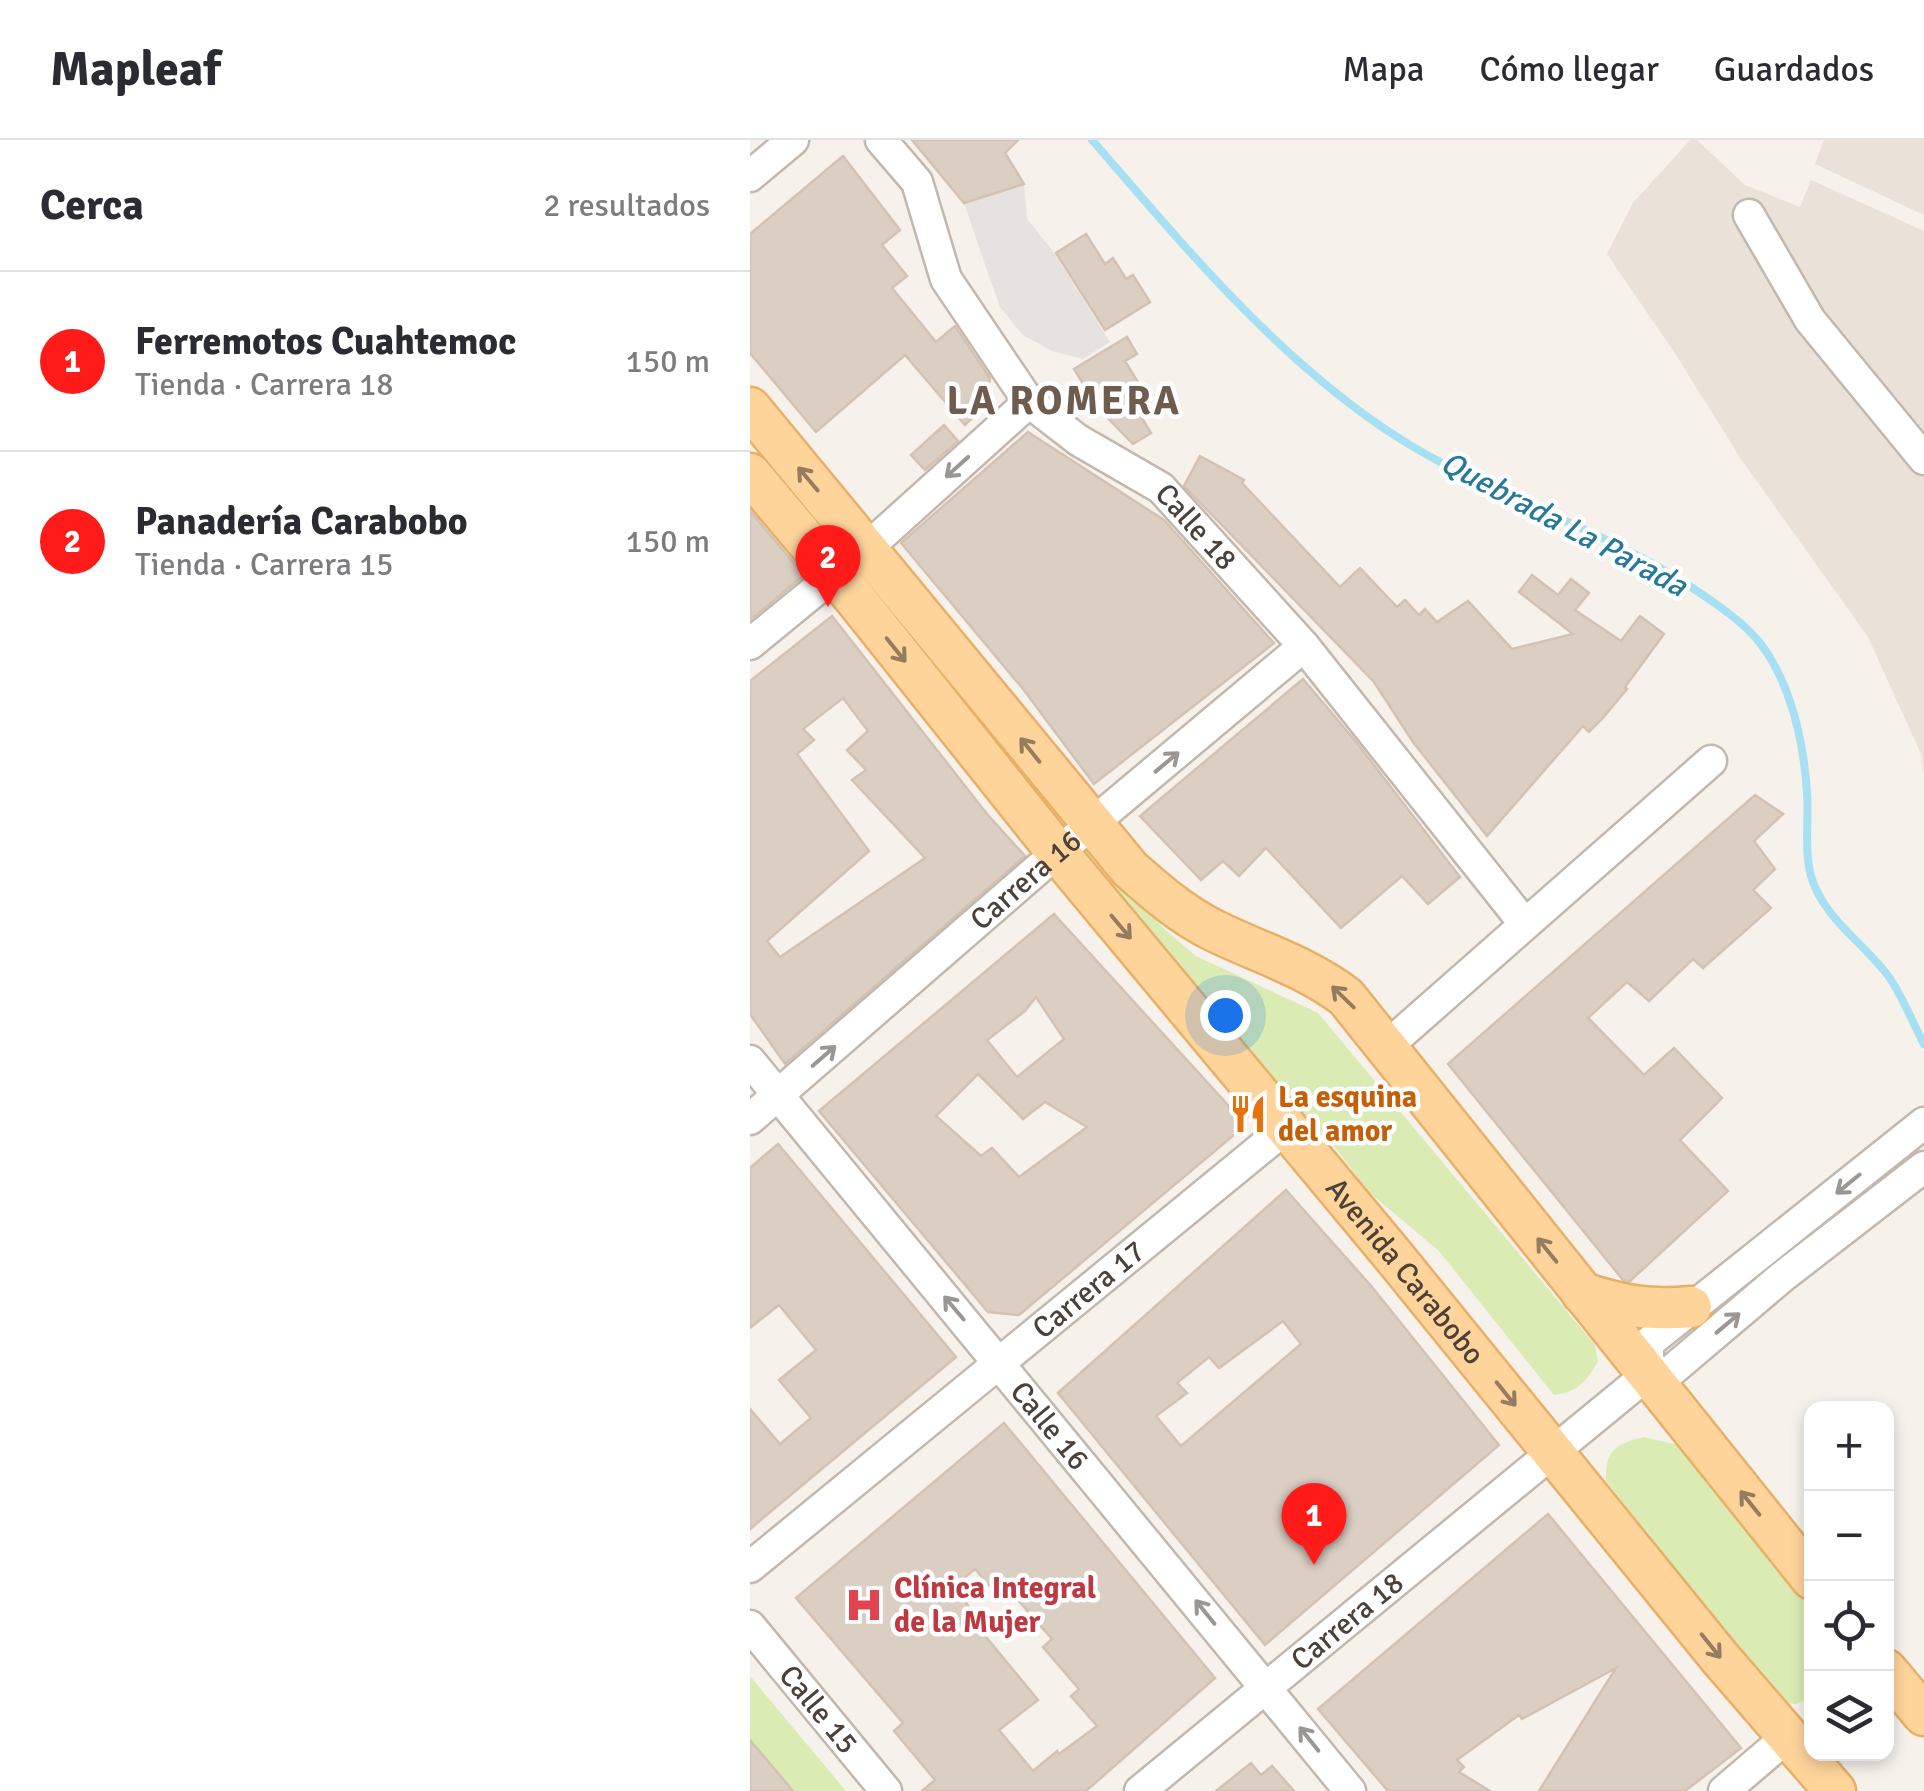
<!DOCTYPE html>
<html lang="es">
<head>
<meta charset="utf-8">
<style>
	:root { --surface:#fff; --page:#f7f7f7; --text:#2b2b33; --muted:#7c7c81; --line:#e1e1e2; --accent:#ff1b19 }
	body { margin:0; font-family:Signika,sans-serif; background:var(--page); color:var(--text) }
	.controls { position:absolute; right:30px; bottom:30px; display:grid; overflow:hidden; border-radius:20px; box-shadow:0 5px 15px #0003 }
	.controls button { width:90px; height:90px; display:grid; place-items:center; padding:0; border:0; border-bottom:2px solid var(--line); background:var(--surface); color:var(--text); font:50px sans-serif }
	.you { position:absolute; left:475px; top:875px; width:35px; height:35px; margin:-25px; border:8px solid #fff; border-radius:50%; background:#1a73e8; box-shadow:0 0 0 15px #1a73e833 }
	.badge { display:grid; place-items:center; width:65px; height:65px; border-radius:50%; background:var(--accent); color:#fff; font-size:32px; font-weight:700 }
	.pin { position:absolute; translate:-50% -82px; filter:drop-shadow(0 2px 5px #0008) }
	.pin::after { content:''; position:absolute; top:52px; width:35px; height:30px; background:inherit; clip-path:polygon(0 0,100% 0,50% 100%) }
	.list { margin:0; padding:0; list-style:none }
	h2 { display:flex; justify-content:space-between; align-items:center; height:130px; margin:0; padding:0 40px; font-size:42px }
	h2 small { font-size:32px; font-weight:400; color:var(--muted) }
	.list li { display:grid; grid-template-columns:65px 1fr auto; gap:30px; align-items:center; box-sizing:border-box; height:180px; padding:0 40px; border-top:2px solid var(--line) }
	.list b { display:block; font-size:38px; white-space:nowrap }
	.list p { margin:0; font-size:32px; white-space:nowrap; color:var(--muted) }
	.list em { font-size:32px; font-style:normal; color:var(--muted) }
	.icon { flex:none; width:55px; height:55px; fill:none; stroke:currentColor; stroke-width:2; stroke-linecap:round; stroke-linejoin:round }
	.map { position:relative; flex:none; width:1174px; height:1651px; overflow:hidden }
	header { display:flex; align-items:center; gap:60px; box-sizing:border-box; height:140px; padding:0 50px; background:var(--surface); border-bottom:2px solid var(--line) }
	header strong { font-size:48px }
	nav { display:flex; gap:55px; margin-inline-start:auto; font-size:35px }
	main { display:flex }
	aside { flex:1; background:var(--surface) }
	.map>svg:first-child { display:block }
	.residential { fill:#eae2d9 }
	.green { fill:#daebb3 }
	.parking { fill:#e5e2df }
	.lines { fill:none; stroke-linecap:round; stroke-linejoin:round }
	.stream { stroke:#a7dff3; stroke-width:8 }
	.building { fill:#dbcec3; stroke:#d3c2b3; stroke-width:2.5; fill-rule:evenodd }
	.minor-casing { stroke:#c2b8ad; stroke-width:35 }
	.major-casing { stroke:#e8af67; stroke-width:45 }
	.minor { stroke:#fff; stroke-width:30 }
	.major { stroke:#ffd49b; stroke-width:40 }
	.oneway { stroke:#9c9692 }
	.oneway2 { stroke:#937c60 }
	.labels { text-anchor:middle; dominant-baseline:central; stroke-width:9; stroke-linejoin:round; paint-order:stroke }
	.street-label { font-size:30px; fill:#4b4138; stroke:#fff }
	.food-label { font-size:30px; font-weight:bold; fill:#c56008; stroke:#fff; text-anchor:start }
	.health-label { font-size:30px; font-weight:bold; fill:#be3a42; stroke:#fff; text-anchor:start }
	.water-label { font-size:32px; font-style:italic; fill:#27799a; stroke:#fff }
	.district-label { font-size:40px; font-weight:bold; letter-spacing:2.5px; fill:#6e5d4f; stroke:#fff }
</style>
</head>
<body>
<header>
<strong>Mapleaf</strong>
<nav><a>Mapa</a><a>Cómo llegar</a><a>Guardados</a></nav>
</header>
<main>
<aside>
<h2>Cerca<small>2 resultados</small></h2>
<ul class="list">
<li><span class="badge">1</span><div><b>Ferremotos Cuahtemoc</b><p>Tienda · Carrera 18</p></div><em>150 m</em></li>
<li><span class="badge">2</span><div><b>Panadería Carabobo</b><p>Tienda · Carrera 15</p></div><em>150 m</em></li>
</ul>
</aside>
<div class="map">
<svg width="1174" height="1651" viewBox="0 0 1174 1651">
	<rect width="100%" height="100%" fill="#f6f1eb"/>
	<g class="residential">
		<path d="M940,0H947L995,45L1050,67L1061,40L1174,91V634L1171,614L1118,497L993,322L924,212L857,114L883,63Z"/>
		<path d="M1074,0H1174V75L1065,24Z"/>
	</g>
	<g class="green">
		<path d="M360,730L415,790L446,816L568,873L845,1205L848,1222C836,1241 828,1252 804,1255L689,1111L620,1053L577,997L507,936L347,742Z"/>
		<path d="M894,1297L932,1306L1061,1468V1558L1046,1564L1036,1563L1023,1552L856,1341C855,1311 865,1304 894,1297Z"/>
		<path d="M0,1536L96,1651H43L0,1600Z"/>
	</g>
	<path class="parking" d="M274,44L277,79L302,110L360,202L333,219L302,211L273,195L250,167L240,139L214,63Z"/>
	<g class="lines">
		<path class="stream" d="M342,0C434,106 525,217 644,295C741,358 857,388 953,455C972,468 995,484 1010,503C1041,543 1054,603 1057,653C1059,679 1054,710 1061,736C1073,778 1114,803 1139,837C1153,857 1162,882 1174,904"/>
	</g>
	<g class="building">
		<path d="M162,0H268L255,13L274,44L214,63Z"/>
		<path d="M93,16L150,90L132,105L157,136L142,148L186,202L205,186L240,238L235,266L215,285L155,215L66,292L0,213V94Z"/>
		<path d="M336,94L355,124L363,118L376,139L383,135L400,162L355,190L306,113Z"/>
		<path d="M377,197L387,214L375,221L391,247L378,255L401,293L383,304L348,268L324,229Z"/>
		<path d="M194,285L208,301L175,330L161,315Z"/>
		<path d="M278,292L414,380L524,503L344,644L273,549L151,403Z"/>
		<path d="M450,316L494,340L492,343L590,447L610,428L647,467L655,460L669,475L675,469L687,482L718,461L762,509L823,494L769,452L782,435L808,455L821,439L839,453L825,470L871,501L890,476L914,494L875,547L877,549L852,579L839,592L833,586L737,696L663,602L624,542L434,346Z"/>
		<path d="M0,371L54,435L0,480Z"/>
		<path d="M82,476L237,674L275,716L35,924L0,874V541ZM93,558L118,591L97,610L116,630L102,640L175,718L30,817L17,801L119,711L47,614L64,600L53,589Z"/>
		<path d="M553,539L607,603L710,737L678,764L652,736L591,788L516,708L489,736L473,721L451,740L390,676Z"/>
		<path d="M1005,655L1033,674L1004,701L1025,729L1003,750L1021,768L953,828L943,819L899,861L877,842L838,878L894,935L924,908L972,958L930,1000L978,1051L880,1141L873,1140L698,924Z"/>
		<path d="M304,774L496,985L269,1175L238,1172L69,971ZM286,857L314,899L267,937L237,900L275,871ZM228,934L273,979L295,962L337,987L269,1037L242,1008L231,1016L186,976Z"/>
		<path d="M28,1004L206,1217L0,1389V1269L30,1304L61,1278L29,1240L66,1210L29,1165L0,1188V1028Z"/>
		<path d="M536,1050L622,1147L749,1305L515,1505L308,1253ZM533,1181L551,1204L431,1306L406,1276L437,1253L427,1243L459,1217L469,1228Z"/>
		<path d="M254,1283L465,1538L336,1651H172L185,1640L144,1591L153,1583L46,1458ZM225,1429L245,1452L254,1444L302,1499L293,1507L329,1549L321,1556L347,1586L309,1614L307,1611L283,1631L249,1590L288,1560L218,1475L222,1471L204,1446Z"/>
		<path d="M798,1374L991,1608L935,1651H789L866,1528L772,1579L769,1575L707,1620L714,1627L709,1632L740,1651H638L568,1569Z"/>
		<path d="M0,1600L43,1651H0Z"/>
		<path d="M501,1623L511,1635L522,1626L544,1651H466Z"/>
	</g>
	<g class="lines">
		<g class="minor-casing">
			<g id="minor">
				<path id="s1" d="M131,0L167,42L196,139L279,262L328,300L411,348L554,506L774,783"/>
				<path d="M0,36L43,0"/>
				<path d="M999,75L1060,180L1174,319"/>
				<path d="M0,504L116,409L279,262"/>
				<path d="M636,907L961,621"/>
				<path id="s2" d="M0,921L600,1651"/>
				<path id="s3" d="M0,979L288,729L554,506"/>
				<path d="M898,1234V1203L1174,983"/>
				<path d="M898,1234L921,1231L1032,1137L1174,1027"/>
				<path id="s4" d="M0,1427L536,988"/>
				<path id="s5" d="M0,1486L136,1651"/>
				<path id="s6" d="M390,1651L898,1234"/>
				<path d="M974,1651L1036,1598"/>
			</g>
		</g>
		<g class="major-casing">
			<g id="major">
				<path d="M0,268L380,729C406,752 431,774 463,790C507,812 556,826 596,857L1062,1439"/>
				<path id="s7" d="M0,334L103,456L308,713L641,1113L970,1518L1085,1651"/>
				<path d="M832,1153C873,1166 898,1171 941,1167"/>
				<path d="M1136,1530L1174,1575"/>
			</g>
		</g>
		<use href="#minor" class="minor"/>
		<use href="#major" class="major"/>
	</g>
	<defs><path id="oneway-shaft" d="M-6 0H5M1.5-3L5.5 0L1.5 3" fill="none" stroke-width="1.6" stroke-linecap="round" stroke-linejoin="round" transform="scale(2.5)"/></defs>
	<g class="oneway">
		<use href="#oneway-shaft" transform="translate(207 327) rotate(138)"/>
		<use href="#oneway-shaft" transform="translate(417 622) rotate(-40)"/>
		<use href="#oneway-shaft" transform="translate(74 916) rotate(-41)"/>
		<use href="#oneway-shaft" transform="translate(1098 1044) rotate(141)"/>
		<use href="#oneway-shaft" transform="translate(204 1168) rotate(-130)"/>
		<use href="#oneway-shaft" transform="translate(978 1183) rotate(-40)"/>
		<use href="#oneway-shaft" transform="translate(455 1472) rotate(-129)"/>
		<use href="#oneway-shaft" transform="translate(559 1599) rotate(-129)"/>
	</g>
	<g class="oneway2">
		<use href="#oneway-shaft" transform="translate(58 339) rotate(-130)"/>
		<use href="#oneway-shaft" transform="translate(146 510) rotate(51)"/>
		<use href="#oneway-shaft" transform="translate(280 610) rotate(-129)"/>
		<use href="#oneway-shaft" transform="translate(371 787) rotate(50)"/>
		<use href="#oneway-shaft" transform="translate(593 857) rotate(-136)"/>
		<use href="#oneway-shaft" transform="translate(797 1110) rotate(-129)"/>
		<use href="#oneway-shaft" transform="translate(756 1254) rotate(51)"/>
		<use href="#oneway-shaft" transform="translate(1000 1363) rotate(-129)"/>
		<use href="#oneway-shaft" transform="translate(961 1506) rotate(51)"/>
	</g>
	<defs>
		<g id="restaurant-bare" transform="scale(3)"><path d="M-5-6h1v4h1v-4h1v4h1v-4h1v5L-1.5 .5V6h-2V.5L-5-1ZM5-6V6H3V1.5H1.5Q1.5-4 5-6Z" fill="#e8710a" stroke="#fff" stroke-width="2.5" paint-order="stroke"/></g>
		<g id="hospital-bare" transform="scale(3)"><path d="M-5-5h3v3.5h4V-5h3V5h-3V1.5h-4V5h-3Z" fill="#e0444e" stroke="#fff" stroke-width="2.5" paint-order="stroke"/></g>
	</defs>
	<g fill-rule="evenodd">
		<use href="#restaurant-bare" x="498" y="974"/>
		<use href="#hospital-bare" x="114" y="1465"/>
	</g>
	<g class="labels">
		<g class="street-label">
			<text stroke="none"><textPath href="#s1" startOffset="515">Calle 18</textPath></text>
			<text stroke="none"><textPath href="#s3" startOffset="365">Carrera 16</textPath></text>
			<text stroke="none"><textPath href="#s7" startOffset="1032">Avenida Carabobo</textPath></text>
			<text stroke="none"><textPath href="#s4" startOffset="438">Carrera 17</textPath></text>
			<text stroke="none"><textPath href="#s2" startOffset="472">Calle 16</textPath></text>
			<text stroke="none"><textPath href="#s6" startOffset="268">Carrera 18</textPath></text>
			<text stroke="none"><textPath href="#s5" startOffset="108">Calle 15</textPath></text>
		</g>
		<g class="food-label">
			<text x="528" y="957">La esquina<tspan x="528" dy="34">del amor</tspan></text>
		</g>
		<g class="health-label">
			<text x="144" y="1448">Clínica Integral<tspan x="144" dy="34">de la Mujer</tspan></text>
		</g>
		<g class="water-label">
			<text transform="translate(814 384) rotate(28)">Quebrada La Parada</text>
		</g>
		<g class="district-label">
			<text x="314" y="261">LA ROMERA</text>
		</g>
	</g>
</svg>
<div class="controls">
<button>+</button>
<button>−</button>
<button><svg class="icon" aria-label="locate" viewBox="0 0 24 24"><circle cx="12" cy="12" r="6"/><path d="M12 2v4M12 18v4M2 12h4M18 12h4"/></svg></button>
<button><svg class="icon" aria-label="layers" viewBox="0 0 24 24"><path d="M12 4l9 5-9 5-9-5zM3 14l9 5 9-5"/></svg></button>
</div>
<div class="you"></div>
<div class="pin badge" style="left:564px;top:1425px">1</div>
<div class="pin badge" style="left:78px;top:467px">2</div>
</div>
</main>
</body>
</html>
